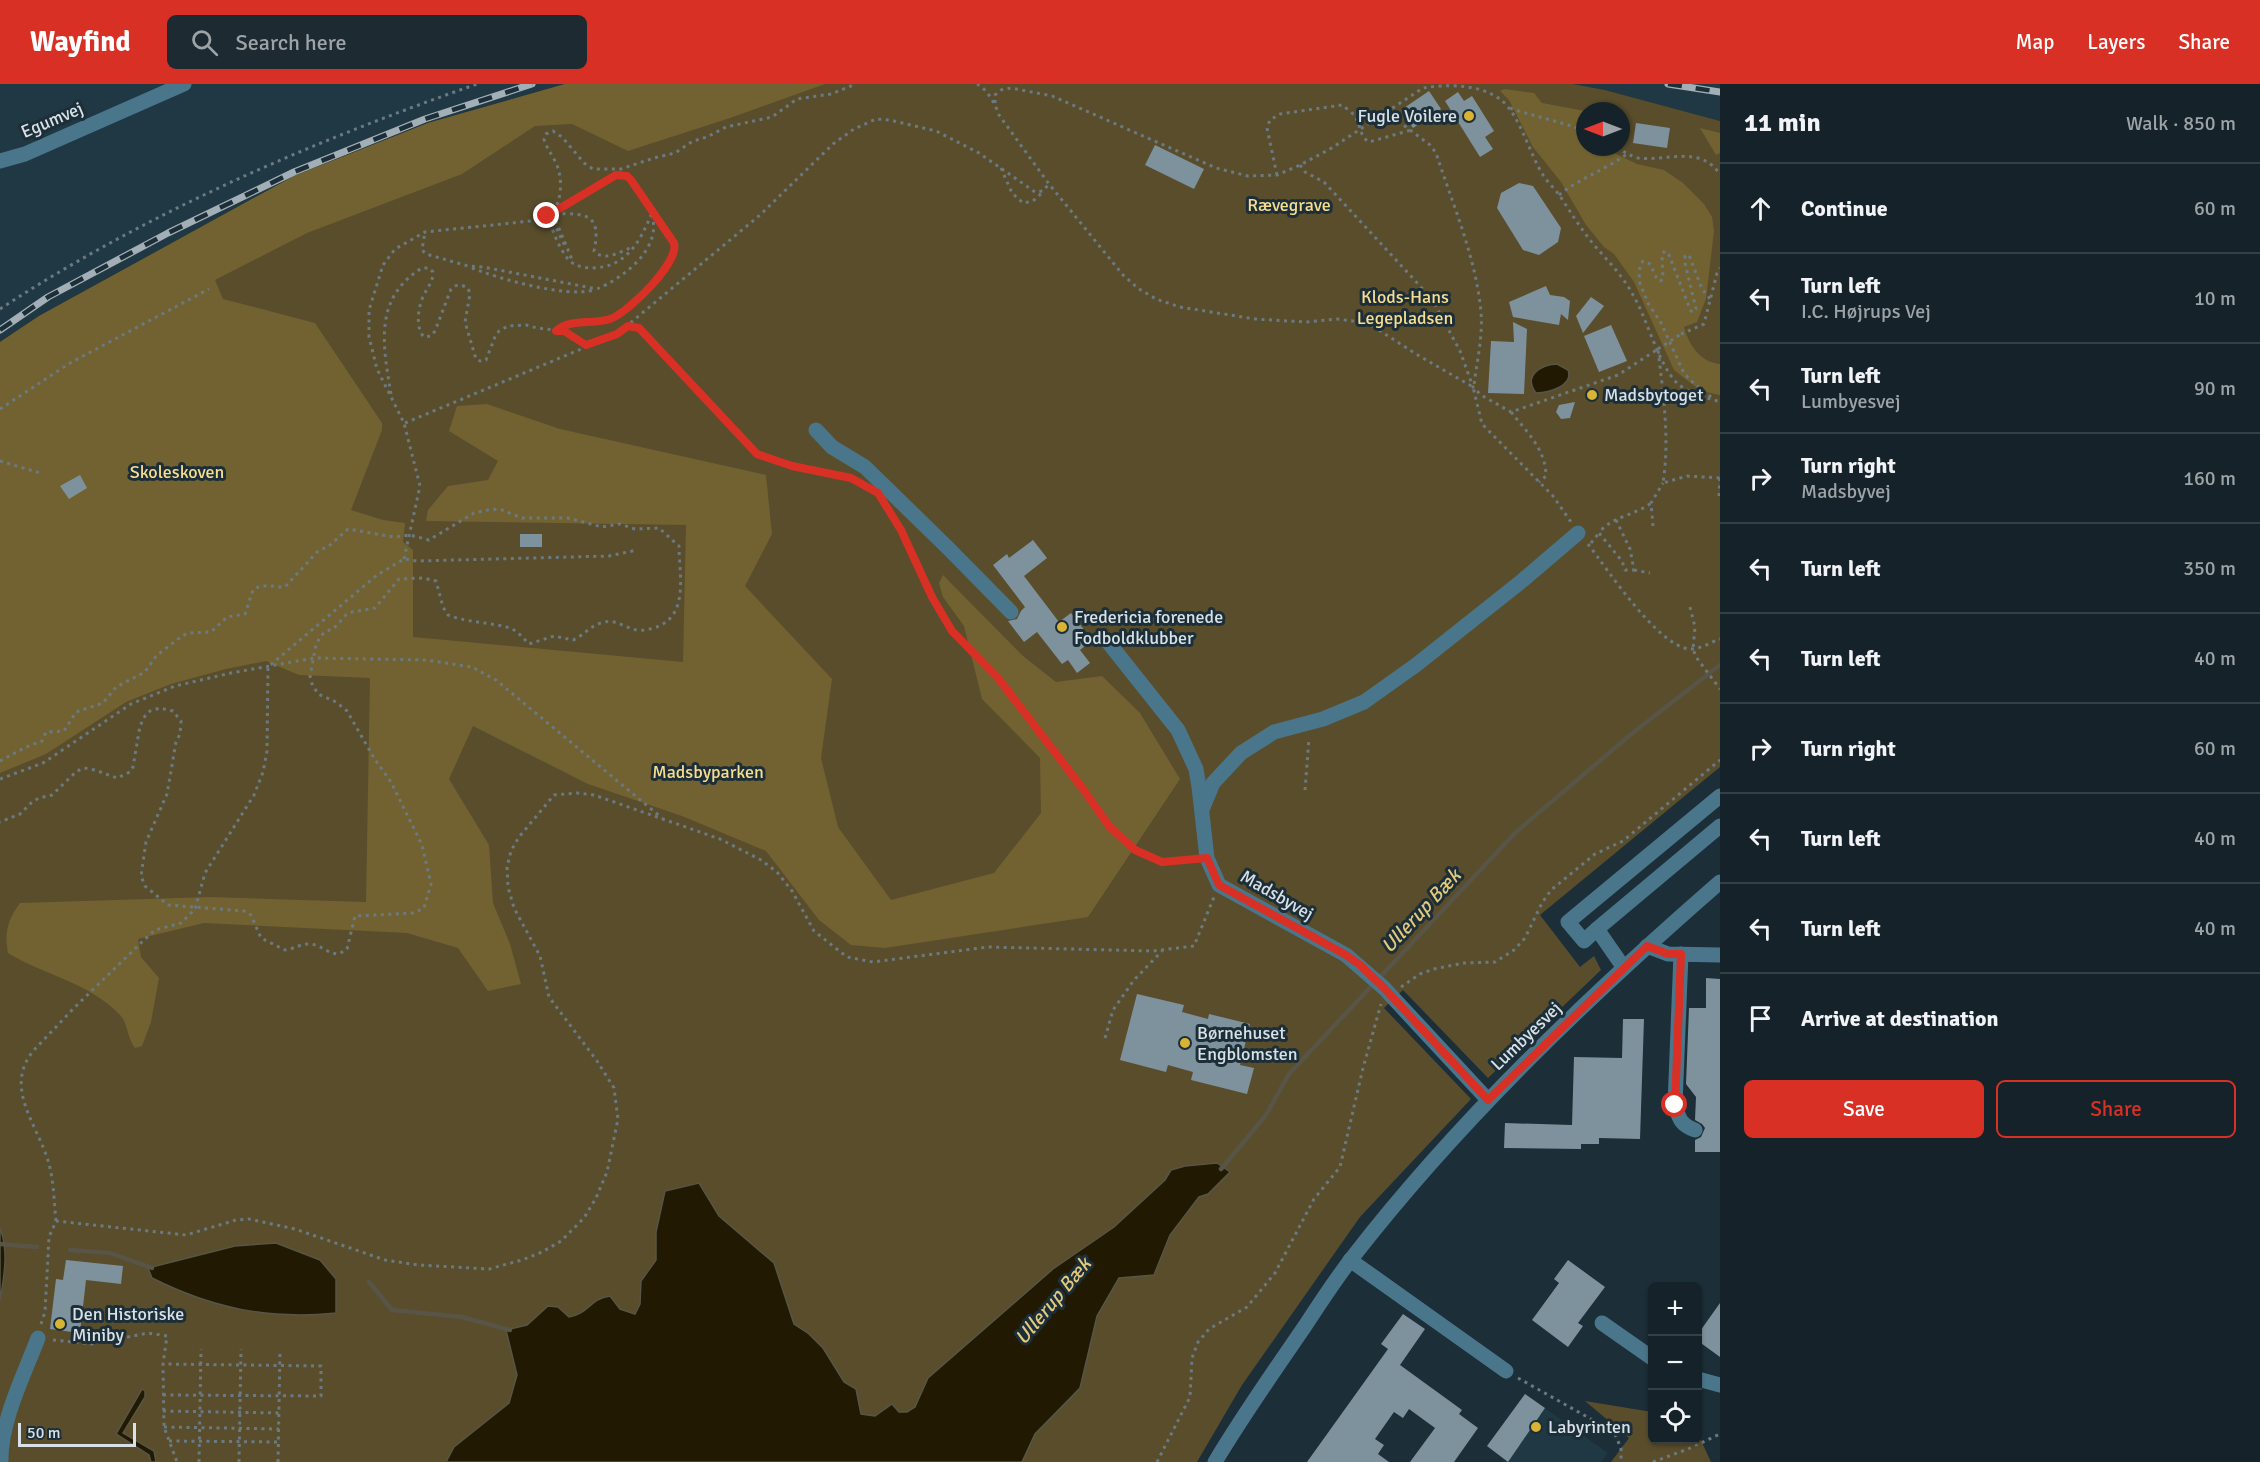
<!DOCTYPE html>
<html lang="en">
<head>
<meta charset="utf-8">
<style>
	:root { --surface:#152229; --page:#1e2a31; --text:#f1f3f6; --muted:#9da4a8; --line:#343f46; --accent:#d93025 }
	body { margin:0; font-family:Signika,sans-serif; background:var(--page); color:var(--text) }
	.controls { position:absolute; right:18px; bottom:18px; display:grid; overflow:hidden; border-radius:9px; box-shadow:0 2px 4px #0004 }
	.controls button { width:54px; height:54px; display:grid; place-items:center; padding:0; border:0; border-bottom:2px solid var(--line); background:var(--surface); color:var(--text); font:30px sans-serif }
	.compass { position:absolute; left:1576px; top:18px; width:54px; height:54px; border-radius:50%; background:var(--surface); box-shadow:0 2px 4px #0004; rotate:270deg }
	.scale { position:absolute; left:18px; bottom:15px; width:118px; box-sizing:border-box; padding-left:6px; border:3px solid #d7e1e7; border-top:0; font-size:16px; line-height:21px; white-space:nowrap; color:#d7e1e7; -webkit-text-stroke:4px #1c2e37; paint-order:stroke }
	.stop { position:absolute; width:18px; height:18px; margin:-14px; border:4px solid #d93025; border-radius:50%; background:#fff }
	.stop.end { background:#d93025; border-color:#fff; box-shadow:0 2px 6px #0008 }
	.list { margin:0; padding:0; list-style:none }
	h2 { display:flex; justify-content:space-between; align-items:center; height:78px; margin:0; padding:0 24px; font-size:26px }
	h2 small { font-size:20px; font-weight:400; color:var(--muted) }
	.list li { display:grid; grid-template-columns:39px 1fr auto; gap:18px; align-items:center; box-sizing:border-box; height:90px; padding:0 24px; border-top:2px solid var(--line) }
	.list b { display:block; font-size:22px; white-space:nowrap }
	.list p { margin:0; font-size:20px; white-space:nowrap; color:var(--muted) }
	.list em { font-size:20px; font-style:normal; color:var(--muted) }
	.actions { display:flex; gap:12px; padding:18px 24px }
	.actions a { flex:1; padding:14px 0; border:2px solid var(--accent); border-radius:9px; text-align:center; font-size:21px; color:var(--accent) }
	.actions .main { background:var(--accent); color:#fff }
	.icon { flex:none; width:33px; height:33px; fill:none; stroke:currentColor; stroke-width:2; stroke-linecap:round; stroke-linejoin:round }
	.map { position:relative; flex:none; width:1720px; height:1378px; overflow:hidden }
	header { display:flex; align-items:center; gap:36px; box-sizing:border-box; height:84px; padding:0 30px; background:var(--accent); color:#fff }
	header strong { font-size:28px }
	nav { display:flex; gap:33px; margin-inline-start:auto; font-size:21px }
	.search { width:420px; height:54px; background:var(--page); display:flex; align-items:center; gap:15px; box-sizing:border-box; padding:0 21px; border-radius:9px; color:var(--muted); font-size:22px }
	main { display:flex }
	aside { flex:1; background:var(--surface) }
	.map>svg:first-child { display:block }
	.built { fill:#1f3844 }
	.green { fill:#594d2c; fill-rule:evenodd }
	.forest { fill:#726231 }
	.water { fill:#211901; stroke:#585546; stroke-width:1.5 }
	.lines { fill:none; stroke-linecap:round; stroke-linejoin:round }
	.stream { stroke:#585546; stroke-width:4.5 }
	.building { fill:#7e929d }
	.path { stroke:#6b7a81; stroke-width:3; stroke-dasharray:3 4.5; stroke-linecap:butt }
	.minor { stroke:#4a768b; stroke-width:15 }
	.rail-casing { stroke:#a3afb6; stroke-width:7 }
	.rail { stroke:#1c2e37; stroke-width:4.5; stroke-dasharray:14; stroke-linecap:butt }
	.path-bridge { stroke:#6b7a81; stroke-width:3; stroke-dasharray:3 4.5; stroke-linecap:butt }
	.route { stroke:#d93025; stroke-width:8 }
	.poi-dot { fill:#d9b334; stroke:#1c2e37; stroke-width:2 }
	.labels { text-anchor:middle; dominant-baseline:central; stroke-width:6; stroke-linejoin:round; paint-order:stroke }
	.poi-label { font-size:18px; fill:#d7e1e7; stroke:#1c2e37; text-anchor:start }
	.street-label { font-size:18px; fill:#d7e1e7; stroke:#1c2e37 }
	.park-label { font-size:18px; fill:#f7dd90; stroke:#1c2e37 }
	.water-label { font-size:20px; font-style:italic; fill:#e3c97d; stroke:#1c2e37 }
</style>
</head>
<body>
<header>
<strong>Wayfind</strong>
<div class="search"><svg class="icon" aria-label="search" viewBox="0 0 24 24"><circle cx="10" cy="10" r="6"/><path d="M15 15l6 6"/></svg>Search here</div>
<nav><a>Map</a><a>Layers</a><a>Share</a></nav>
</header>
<main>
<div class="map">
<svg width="1720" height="1378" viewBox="0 0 1720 1378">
	<rect width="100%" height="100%" fill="#1c2e37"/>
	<g class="built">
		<path d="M0,0H565L428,39L294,92L39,232L0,258Z"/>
		<path d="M1573,0H1720V37L1605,6Z"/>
		<path d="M1525,1310L1608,1369L1601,1378H1508L1487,1362Z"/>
	</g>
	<g class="green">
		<path d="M565,0H1573L1605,6L1720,37V683L1540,831L1580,883L1594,872L1601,886L1488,994L1403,906L1384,924L1471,1015L1360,1133L1242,1301L1197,1378H0V258L39,232L294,92L428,39ZM1585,27H1621V63H1585Z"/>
		<path d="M1585,1317L1652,1328V1356H1698V1350L1711,1378H1611L1629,1354Z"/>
	</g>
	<g class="forest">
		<path d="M565,0H825L730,34L628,67L572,40L535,42L462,90L307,149L215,196L223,215L315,239L382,339V346L351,426L383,436L405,439L403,458L413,466V553L683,578L686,441L426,437L428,426L448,402L488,396L498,377L449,347L457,322L487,320L560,345L766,391L772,450L745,502L832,595L821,674L838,743L891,816L994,789L1041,729L1040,674L982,615L964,542L943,513L939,499L943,491L1023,572L1056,598L1102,592L1140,629L1180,695L1088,833L885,864L851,861L819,836L766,767L682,732L588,700L473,642L449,695L489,761L493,819L510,860L521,900L488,907L458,864L407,849L204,839L138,855L141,873L159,894L151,938L142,962L135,964C127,954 128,939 120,931C90,899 44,891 8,869C4,849 8,835 20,819L210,813L366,818L370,594L299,591L266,577L226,585L171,600L126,618L46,670L0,689V258L39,232L294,92L428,39Z"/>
		<path d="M1504,5L1534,9L1542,19L1585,27V63H1612V68L1637,80L1664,86L1683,99L1704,120L1712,133L1714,147L1706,215L1697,238L1684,243C1689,261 1700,278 1720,280V311L1701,307L1674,286L1634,198L1614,170L1604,163L1586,141L1561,98L1533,63L1509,16L1500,7Z"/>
		<path d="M1700,44L1720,49V69L1716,71Z"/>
	</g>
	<g class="water">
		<path d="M1557,280L1568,286C1574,302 1548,309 1536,309C1523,292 1540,281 1557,280Z"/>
		<path d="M1217,1079L1230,1088L1208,1110L1199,1113L1170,1151L1154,1191L1119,1194L1097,1232L1080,1304L1035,1350L1022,1378H446L454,1363L509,1319L517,1291L506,1246L527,1241L548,1222L558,1223L569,1233C590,1229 589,1215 610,1212L620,1225L635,1230L640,1220L641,1197L656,1176V1148L665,1107L699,1099L719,1132L774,1179L794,1240L808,1249L823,1264L844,1298L856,1305L861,1330L875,1332L892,1320L899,1328H907L915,1323L928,1294L1053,1185L1114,1143L1165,1096L1171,1086L1185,1082Z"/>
		<path d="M0,1144C9,1168 4,1192 0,1217Z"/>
		<path d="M276,1159L320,1176L336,1195V1229C268,1236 212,1224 152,1194L148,1184L235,1162Z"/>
		<path d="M142,1305L145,1307V1313L123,1349L154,1367L156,1378H151L149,1371L116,1350Z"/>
	</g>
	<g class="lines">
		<g class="stream">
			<path d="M1221,1085L1266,1031L1289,990L1516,748L1630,651L1720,581"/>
			<path d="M0,1160L37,1163"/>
			<path d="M70,1166L110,1169L152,1184"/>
			<path d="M369,1198L392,1226L462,1233L510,1246"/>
		</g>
	</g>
	<g class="building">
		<path d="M1429,7L1441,25L1413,44L1401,26Z"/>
		<path d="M1458,8L1464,17L1472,12L1494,47L1485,53L1493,65L1480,73L1445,17Z"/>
		<path d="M1636,39L1670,44L1667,64L1633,59Z"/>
		<path d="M1155,61L1204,85L1194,105L1145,81Z"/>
		<path d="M1519,99L1533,102L1561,144L1558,158L1539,171L1523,166L1497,124L1501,109Z"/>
		<path d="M1546,202L1550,211L1564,213L1570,217L1568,236L1561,230L1559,241L1513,233L1509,218Z"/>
		<path d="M1591,213L1604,222L1583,249L1576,232Z"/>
		<path d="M1513,238L1527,245L1524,310L1488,309L1491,257L1514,258Z"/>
		<path d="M1611,241L1627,277L1599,288L1584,252Z"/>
		<path d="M1575,318L1570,334L1561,335L1556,328L1559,321Z"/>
		<path d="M80,391L87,404L69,415L60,402Z"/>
		<rect x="520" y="450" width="22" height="13"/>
		<path d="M1033,456L1047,474L1024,492L1059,538L1071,529L1092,556L1080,566L1090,579L1077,589L1068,576L1062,580L1037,548L1024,558L1008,537L1017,535L1021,527L1025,523L993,481L1007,470L1009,474Z"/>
		<path d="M1706,894L1720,895V1068H1695V1056L1701,1053L1705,1044L1702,1040L1695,1036L1696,1013L1686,1000L1689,924H1706Z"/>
		<path d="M1137,910L1184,921L1182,928L1208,935L1209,930L1250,940L1240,981L1254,984L1247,1010L1191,996L1193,988L1168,981L1166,988L1120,976Z"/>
		<path d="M1623,935H1644L1640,1055L1599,1054V1060H1581V1065L1504,1064L1505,1039L1572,1041L1574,973L1622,974Z"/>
		<path d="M66,1176L123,1182L121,1200L86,1196L80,1249L50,1245L56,1195L63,1196Z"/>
		<path d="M1568,1176L1605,1203L1578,1239L1583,1242L1568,1263L1532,1236L1559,1199L1554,1195Z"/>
		<path d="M1720,1219V1273L1698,1257V1250Z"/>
		<path d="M1403,1230L1425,1245L1400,1281L1462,1326L1459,1330L1478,1344L1454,1378H1410L1435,1344L1409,1325L1403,1334L1394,1328L1375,1355L1384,1361L1378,1370L1389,1378H1307L1388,1265L1381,1260Z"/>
		<path d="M1525,1310L1545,1324L1508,1378L1487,1362Z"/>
	</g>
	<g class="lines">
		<g class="path">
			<path d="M977,0C988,6 995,20 999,31L1049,100L1123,191L1139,205L1156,215L1180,223L1255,235L1306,238L1337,235L1368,239L1416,270L1473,303L1482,340L1553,412L1571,438"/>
			<path d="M995,19V11L1001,6L1011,4L1052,12L1216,84L1248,92L1277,91L1300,81L1330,65L1423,4C1447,0 1481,0 1501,16C1520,31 1529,69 1543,91C1548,99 1555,105 1560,112C1571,129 1581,145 1594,161C1608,177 1623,192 1633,211C1648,236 1658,281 1678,300C1690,310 1706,313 1720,318"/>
			<path d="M1510,24C1535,33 1560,37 1585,47"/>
			<path d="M1386,28L1430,61L1436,69C1453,121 1476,174 1481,228C1483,252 1477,277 1474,301"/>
			<path d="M1617,63C1624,68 1630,72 1638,74C1664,78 1702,60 1720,91"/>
			<path d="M1300,81L1305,88L1324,98L1432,215L1460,267L1473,303L1481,311L1511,328L1618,291L1658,265C1663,310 1670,354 1663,399L1687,392L1720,394"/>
			<path d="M1001,84L1012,109L1023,119L1033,117L1042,109"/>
			<path d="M1277,91L1267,44L1270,36L1280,30L1342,21C1346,24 1351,28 1354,31C1361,40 1359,52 1369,58L1411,46"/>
			<path d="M1559,111C1580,94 1605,86 1627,70"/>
			<path d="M554,128C562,112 563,93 555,77C551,69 546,63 544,55L546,50L553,47L562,53L584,79L593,85H621L654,74L675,69L693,57L707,53L726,43L772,33L797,15L831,10L856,0"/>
			<path d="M553,130L573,178"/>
			<path d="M555,130C586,129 602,130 594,167C604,178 620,168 632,163"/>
			<path d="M550,131L565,162"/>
			<path d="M547,132C553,146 558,163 568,175C574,182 584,184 593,184C626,183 640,158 651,131"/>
			<path d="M472,184C500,195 566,214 594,206"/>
			<path d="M0,225C148,128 311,58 477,0"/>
			<path d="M628,242L639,244L644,247L757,371L792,383L852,394"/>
			<path d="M556,247C569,236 589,240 605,237C630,232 667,188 676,165L674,159L653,131"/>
			<path d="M1681,250L1704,240L1717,189L1720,184"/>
			<path d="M391,310C383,262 373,214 422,184H429L433,188C433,198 428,202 424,211C418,222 415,244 424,253L431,252L435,247L451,205C457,199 462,201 468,204L470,210L465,238L476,275L480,277L486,276L495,253L499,247L508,242L526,241L537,244L564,247L586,261"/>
			<path d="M1711,313L1689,295L1683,287L1661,239L1648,219L1639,197L1640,181L1643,177L1650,180L1657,195L1660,197L1663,195L1662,170L1665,167L1669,171L1688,220L1691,227L1694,228L1696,225L1685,179V172L1689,171L1702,205L1711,216"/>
			<path d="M0,325L70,279L209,205"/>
			<path d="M1511,328C1527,348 1546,366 1546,392L1539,398"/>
			<path d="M405,339L617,250L760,131L833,60L854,45L876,35L890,36L936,47L979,69L1035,108L1043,107L1049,100"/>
			<path d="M0,377L40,389"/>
			<path d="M1719,412L1720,394"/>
			<path d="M894,435L932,513L952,547L998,594L1083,705L1109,742L1135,766L1162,778L1193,775"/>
			<path d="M1616,436L1630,465L1634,486H1625L1622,477L1599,449C1610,433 1636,431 1651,419"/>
			<path d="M1653,442L1651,419L1663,399"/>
			<path d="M1591,459L1599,449"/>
			<path d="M1588,460C1608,486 1657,561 1689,565C1699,566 1711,558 1720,555"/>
			<path d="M404,475L420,402L404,339L377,285L369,253V226L383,181L395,165L425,148L531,137L550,131L616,91L627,92L631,96C638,106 649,119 652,132C662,165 623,194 597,205L483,183L468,182L426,170L422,166L425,148"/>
			<path d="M1634,486L1650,489"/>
			<path d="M1690,523L1695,543L1693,565L1696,573L1720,605"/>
			<path d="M0,677L26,663L42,657L46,648L64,647L76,628L103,619L116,603L145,588L156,572L182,552L188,549L211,548L227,533L245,530L253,506C262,499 273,503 285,503L317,468L330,461L348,445L394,453L410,451L429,456L474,429L492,425L502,426L522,434H568L602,443L620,440L635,445L659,444L679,462C679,489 689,529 659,542C653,545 642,547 636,546C623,543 615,534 601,539C590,542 583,552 573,556L554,552L529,560C523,554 518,547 510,544C490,538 468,539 448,531L443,523L436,497L423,494L399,495L375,524L352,528L346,531L334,544L325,548L320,553L316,561L310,592L311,598L318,610L336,618L347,627L374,674L391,698L422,761L431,800L424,824L413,829L355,832L347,865L339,870C328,870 321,861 310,860C302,859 294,865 285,866L261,854L251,831L244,827L168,821L145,802L141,792L146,758L167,710L176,658L180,650L181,637L173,627L160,624L150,627L145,632L140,642L133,683L130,688L117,694L95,686L84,684L77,687L52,711L39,714L32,718L20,730L0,738"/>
			<path d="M0,695L43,679L131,620L175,602L231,589L314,574L426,576L472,583L496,596L662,734"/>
			<path d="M1305,706L1309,654"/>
			<path d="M1401,903L1420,890L1434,885L1464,879L1495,878L1514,866L1525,854L1542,819L1551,806L1595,770L1623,757L1720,676"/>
			<path d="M1105,954L1113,926L1134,896L1162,867"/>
			<path d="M56,1137C54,1118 54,1099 49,1080C39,1042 2,1004 34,966L75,923L143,857L155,846L181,839L195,825L205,789L254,711L263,688L267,667L268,583L377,491L404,475L417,477L609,472L637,466"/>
			<path d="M41,1240L45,1228L49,1153L56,1137L186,1151L236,1136L249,1135L295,1145L385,1176L418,1181L489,1185L522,1176L542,1168L561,1157L584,1134L596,1114L607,1088L618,1035L614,1004L597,977L549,913L540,872L514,824L508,803L507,783L511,767L519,753L554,711L577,709L594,711L720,755L761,776L777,788L792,807L814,847L847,873L873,878L988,863L1153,867L1194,862L1214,813"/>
			<path d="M53,1256L92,1260L148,1249L167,1252L163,1280L164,1343L177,1378"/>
			<path d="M1518,1294L1614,1348L1621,1364V1378"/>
			<path d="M163,1311L321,1312V1282L163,1280"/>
			<path d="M163,1327L279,1329"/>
			<path d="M164,1343L279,1345"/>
			<path d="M169,1357L278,1358"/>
			<path d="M199,1378L201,1265"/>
			<path d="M239,1378L241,1265"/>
			<path d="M278,1378L280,1266"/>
			<path d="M1157,1378L1190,1313L1192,1274L1198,1258L1209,1245L1247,1223L1275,1189L1314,1115L1340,1083L1363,984L1381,920"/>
			<path d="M1653,1378L1688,1365L1720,1350"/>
		</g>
		<g class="minor">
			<path d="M0,77L25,70L184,0"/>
			<path d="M816,346L832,363L865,383L948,464L1011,528"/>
			<path d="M1108,558L1178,646L1196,685L1199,703L1207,774L1219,801L1346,871L1384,904L1488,1016"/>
			<path d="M1203,723L1213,699L1241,669L1274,648L1323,635L1364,618L1416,581L1523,496L1578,449"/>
			<path d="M1597,845L1584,857L1568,838L1720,712"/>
			<path d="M1647,862L1668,870L1720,871"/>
			<path d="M1681,870L1675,1021C1679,1035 1681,1041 1695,1046"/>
			<path d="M1624,884L1597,845L1720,742"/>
			<path d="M1350,1176L1506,1287"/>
			<path d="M1602,1239L1652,1274"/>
			<path d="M1698,1295L1720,1301"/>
			<path d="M1,1378C0,1338 24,1291 38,1254"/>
			<path d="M1215,1378C1243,1331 1274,1287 1305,1242C1320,1219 1335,1196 1352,1174C1459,1036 1588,913 1720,798"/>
		</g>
		<g class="rail-casing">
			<g id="rail">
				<path d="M1668,0L1720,8"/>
				<path d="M0,246L48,213L168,149L294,88L425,35L532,0"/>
			</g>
		</g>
		<use href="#rail" class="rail"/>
		<path class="path-bridge" d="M1658,265L1681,250"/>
	</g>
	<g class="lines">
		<path class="route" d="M547,132L616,91L627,92L631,96L674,159C680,178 628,229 610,235C592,241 571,234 556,247H564L586,261L617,250L628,242L639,244L757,370L792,382L851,394L878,409L901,446L932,513L952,547L998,594L1083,705L1109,742L1135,766L1162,778L1207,774L1219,801L1346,871L1360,881L1384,904L1488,1016L1647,862L1668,870H1681L1675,1021"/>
	</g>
	<g class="poi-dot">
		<circle cx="1469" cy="32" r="6"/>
		<circle cx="1592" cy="311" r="6"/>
		<circle cx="1062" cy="543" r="6"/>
		<circle cx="1185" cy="959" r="6"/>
		<circle cx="60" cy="1240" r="6"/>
		<circle cx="1536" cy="1343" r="6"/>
	</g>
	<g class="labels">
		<g class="poi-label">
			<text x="1457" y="32" text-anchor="end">Fugle Voilere</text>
			<text x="1604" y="311">Madsbytoget</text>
			<text x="1074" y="533">Fredericia forenede<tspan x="1074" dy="21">Fodboldklubber</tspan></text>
			<text x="1197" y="949">Børnehuset<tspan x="1197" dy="21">Engblomsten</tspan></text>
			<text x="72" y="1230">Den Historiske<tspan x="72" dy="21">Miniby</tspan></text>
			<text x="1548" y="1343">Labyrinten</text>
		</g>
		<g class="street-label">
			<text transform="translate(52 36) rotate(-23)">Egumvej</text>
			<text transform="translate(1277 811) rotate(30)">Madsbyvej</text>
			<text transform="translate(1526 952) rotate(-44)">Lumbyesvej</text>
		</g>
		<g class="park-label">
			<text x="1289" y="121">Rævegrave</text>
			<text x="1405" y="213">Klods-Hans<tspan x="1405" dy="21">Legepladsen</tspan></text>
			<text x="177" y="388">Skoleskoven</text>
			<text x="708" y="688">Madsbyparken</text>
		</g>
		<g class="water-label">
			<text transform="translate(1421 827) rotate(-47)">Ullerup Bæk</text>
			<text transform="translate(1053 1217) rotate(-50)">Ullerup Bæk</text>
		</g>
	</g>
</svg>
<div class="controls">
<button>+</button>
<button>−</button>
<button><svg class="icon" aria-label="locate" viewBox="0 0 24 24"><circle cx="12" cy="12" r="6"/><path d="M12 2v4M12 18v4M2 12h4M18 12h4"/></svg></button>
</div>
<svg class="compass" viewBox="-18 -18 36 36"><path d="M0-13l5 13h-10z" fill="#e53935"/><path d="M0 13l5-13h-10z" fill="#9da4a8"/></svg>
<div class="scale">50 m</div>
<div class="stop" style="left:1675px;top:1021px"></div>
<div class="stop end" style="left:547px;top:132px"></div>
</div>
<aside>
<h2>11 min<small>Walk · 850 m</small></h2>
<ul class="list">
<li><svg class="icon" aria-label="ahead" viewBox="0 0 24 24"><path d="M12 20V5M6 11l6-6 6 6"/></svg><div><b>Continue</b></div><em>60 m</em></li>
<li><svg class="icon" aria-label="left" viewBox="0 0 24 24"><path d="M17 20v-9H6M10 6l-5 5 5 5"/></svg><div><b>Turn left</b><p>I.C. Højrups Vej</p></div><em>10 m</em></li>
<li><svg class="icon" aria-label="left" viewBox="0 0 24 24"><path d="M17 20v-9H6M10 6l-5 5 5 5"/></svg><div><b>Turn left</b><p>Lumbyesvej</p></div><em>90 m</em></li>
<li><svg class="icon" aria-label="right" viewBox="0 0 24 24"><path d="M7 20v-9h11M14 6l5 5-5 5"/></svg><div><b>Turn right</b><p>Madsbyvej</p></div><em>160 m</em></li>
<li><svg class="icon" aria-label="left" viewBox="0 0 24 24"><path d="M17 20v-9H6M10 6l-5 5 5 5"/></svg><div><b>Turn left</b></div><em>350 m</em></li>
<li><svg class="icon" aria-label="left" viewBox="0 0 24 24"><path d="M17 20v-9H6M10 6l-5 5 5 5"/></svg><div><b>Turn left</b></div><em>40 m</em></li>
<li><svg class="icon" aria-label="right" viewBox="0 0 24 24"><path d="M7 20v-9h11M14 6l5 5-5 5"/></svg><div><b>Turn right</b></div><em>60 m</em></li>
<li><svg class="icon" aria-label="left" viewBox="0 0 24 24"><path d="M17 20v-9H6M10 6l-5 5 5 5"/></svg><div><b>Turn left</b></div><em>40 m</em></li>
<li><svg class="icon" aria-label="left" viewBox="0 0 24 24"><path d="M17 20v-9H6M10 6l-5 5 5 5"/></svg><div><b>Turn left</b></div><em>40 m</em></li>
<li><svg class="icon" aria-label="arrive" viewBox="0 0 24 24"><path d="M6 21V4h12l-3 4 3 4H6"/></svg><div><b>Arrive at destination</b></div></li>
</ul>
<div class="actions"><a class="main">Save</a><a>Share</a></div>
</aside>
</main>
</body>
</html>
